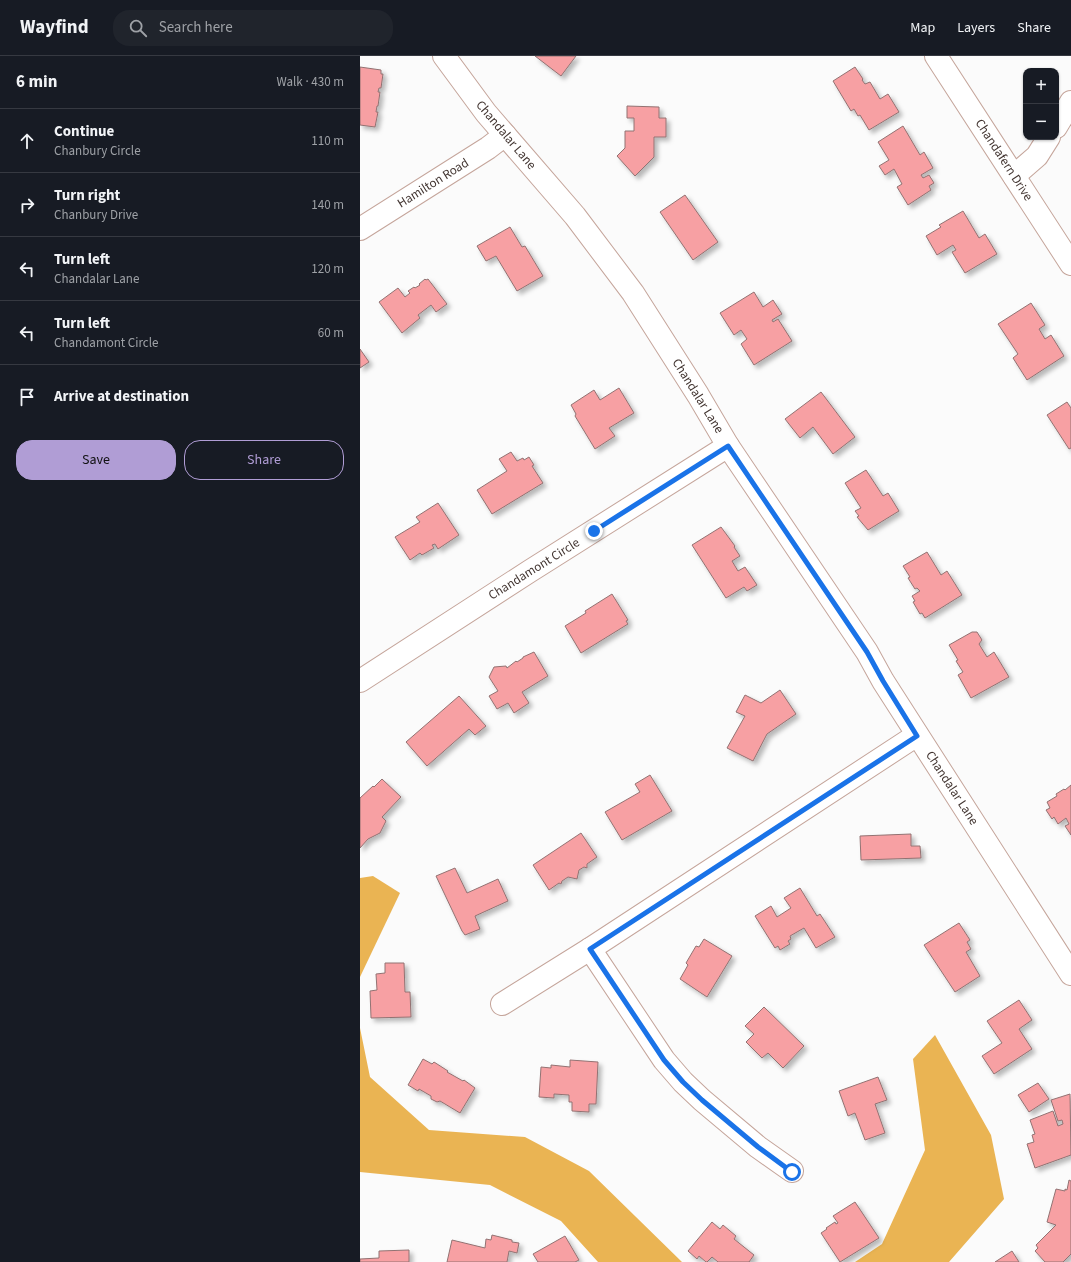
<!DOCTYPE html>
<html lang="en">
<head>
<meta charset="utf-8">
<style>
	:root { --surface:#171b24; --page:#20242c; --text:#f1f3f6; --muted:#9ea1a6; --line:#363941; --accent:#b09dd5 }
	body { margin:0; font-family:"Source Sans 3",sans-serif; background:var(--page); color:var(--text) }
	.controls { position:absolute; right:12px; top:12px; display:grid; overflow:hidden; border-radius:8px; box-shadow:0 1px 3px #0004 }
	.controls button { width:36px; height:36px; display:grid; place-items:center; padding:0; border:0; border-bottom:1px solid var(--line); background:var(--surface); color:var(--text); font:20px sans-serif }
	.stop { position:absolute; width:12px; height:12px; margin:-9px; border:3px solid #1a73e8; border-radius:50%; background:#fff }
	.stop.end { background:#1a73e8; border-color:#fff; box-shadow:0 1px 4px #0008 }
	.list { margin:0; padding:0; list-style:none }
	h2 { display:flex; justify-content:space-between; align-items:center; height:52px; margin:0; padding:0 16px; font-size:17px }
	h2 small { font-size:13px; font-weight:400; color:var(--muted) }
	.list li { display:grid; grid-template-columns:26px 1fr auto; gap:12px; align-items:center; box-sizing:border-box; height:64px; padding:0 16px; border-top:1px solid var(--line) }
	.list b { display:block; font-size:15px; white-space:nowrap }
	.list p { margin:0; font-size:13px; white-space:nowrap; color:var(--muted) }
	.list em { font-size:13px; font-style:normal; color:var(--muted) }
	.actions { display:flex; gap:8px; padding:12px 16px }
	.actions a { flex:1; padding:9px 0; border:1px solid var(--accent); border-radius:16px; text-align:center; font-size:14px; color:var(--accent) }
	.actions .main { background:var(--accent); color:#111 }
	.icon { flex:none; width:22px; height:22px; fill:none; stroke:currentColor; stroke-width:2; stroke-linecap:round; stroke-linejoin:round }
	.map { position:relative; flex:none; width:711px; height:1206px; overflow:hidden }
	header { display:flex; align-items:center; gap:24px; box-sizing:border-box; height:56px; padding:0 20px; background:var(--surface); border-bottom:1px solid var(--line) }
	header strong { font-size:19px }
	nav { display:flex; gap:22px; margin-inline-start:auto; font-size:14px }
	.search { width:280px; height:36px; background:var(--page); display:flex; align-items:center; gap:10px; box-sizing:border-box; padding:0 14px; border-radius:16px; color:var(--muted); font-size:15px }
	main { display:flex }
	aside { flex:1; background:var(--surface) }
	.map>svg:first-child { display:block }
	.forest { fill:#eab453 }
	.building { fill:#f7a0a3; stroke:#927272; filter:url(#shadow) }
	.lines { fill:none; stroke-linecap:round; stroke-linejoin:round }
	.minor-casing { stroke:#c5a59b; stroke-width:24 }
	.minor { stroke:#fff; stroke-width:22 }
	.route { stroke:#1a73e8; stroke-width:5 }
	.labels { text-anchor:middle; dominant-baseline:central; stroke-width:3; stroke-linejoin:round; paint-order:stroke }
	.street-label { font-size:13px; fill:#423531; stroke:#fff }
</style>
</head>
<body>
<header>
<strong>Wayfind</strong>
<div class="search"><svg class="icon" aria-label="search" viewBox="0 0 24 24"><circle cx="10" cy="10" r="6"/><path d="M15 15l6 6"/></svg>Search here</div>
<nav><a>Map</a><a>Layers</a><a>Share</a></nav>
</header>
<main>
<aside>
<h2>6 min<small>Walk · 430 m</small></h2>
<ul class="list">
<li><svg class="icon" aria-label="ahead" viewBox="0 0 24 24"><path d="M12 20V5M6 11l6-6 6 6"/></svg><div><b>Continue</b><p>Chanbury Circle</p></div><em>110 m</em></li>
<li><svg class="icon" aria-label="right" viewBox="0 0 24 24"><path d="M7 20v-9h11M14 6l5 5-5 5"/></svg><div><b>Turn right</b><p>Chanbury Drive</p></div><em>140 m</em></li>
<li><svg class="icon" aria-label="left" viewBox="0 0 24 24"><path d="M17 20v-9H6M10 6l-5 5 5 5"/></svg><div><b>Turn left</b><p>Chandalar Lane</p></div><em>120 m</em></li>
<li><svg class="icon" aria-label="left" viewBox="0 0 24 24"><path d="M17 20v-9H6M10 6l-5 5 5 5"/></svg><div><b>Turn left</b><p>Chandamont Circle</p></div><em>60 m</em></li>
<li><svg class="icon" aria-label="arrive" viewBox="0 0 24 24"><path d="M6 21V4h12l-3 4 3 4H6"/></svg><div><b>Arrive at destination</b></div></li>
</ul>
<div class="actions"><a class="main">Save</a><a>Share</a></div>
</aside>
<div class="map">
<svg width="711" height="1206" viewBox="0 0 711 1206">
	<defs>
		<filter id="shadow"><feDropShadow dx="3.5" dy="3.5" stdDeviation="2" flood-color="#0004"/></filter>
	</defs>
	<rect width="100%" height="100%" fill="#fbfbfb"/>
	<g class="forest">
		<path d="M13,820L40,837L0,921V822Z"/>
		<path d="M0,972L10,1021L69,1074L165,1081L229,1115L322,1206H238L201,1165L130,1129L0,1116Z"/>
		<path d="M575,979L631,1079L644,1143L589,1206H495L522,1188L565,1094L553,1003Z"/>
	</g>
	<g class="building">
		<path d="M175,0H216L201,20Z"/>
		<path d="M0,11L21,14V18H23L21,32H19L18,36H20L18,50H17L16,56H18L15,71L0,69Z"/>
		<path d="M495,11L503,23L502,24L505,28L510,26L520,43L528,38L539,56L509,74L500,59L498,60L494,53L491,55L473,25Z"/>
		<path d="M267,50L299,51V62H306V81H294V101L275,120L257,100L265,92V75H274V62H267Z"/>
		<path d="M543,70L560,99L564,96L573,112L561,119L563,122L569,119L574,127L569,130L571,134L548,149L537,131L542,128L534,113L525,119L519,110L529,104L518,86Z"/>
		<path d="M325,139L358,186L333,204L300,156Z"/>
		<path d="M603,155L619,182L625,178L637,198L605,217L592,196L596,194L593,189L577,199L566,180L581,171L579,169Z"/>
		<path d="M150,171L162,191L165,190L183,220L157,235L136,200L126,205L117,190Z"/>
		<path d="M65,223L66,224L68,223L87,248L76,256L71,249L58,259L60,262L42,277L19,246L38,232L45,241L50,237L48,235L54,231L55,232L60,229L59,228Z"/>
		<path d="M394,236L403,251L413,244L422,258L412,264L413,266L418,263L432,285L394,309L381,288L387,283L381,274L374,279L360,257Z"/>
		<path d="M671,247L685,269L679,273L685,283L691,279L704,300L667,324L653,302L658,298L638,268Z"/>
		<path d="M0,293L9,306L0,312Z"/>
		<path d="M259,332L274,357L249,372L255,380L235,393L215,360L216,358L211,349L234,334L240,344Z"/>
		<path d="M461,336L495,381L473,398L453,371L440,382L425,363Z"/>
		<path d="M707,346L711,352V392L709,393L687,359Z"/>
		<path d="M151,396L157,405L163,402L164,404L169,401L174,409L172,410L183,427L132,458L117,434L147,415L139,403Z"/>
		<path d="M506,414L523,440L528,437L539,455L508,474L497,461L499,460L495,455L501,452L485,427Z"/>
		<path d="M78,447L99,479L78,493L75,488L72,489L74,492L62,499L60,497L50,504L35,481L60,466L56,461Z"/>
		<path d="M361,471L375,490L374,491L380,500L372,505L378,515L385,511L397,529L387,535L384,531L366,542L332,489Z"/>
		<path d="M567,496L581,519L587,515L602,539L565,562L562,557L560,558L553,546L555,545L552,540L560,535L557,532L555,533L548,522L550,521L543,510Z"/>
		<path d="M252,538L268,564L266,565L268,568L221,597L205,570L226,557L225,555Z"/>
		<path d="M612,576H617L622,584L619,588L627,601L634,596L649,621L611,642L598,619L603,616L596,605L598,604L589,589Z"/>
		<path d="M174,596L188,620L162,636L169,647L154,657L148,647L137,653L129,640L138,635L129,621L134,611L146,610L147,612L156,605L157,606L163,602V601Z"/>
		<path d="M420,634L436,658L407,678L393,705L367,692L385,660L376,656L385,639L401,647Z"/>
		<path d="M99,640L126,670L115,679L109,673L67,710L46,686Z"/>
		<path d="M290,719L312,755L262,784L245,756L280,736L275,728Z"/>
		<path d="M22,723L41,741L22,761L26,765L20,777L8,783L0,792V742L13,730L14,731Z"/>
		<path d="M711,729V779L705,770L709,768L706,762L698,768L694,761L692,763L686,754L690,752L687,746L697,740L696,738L704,733L705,734Z"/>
		<path d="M221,777L237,801L227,808V812L224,811L219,814L217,823L208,821L202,825L201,828L199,827L189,834L173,809Z"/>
		<path d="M551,778V790H560L561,802L501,804L500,780Z"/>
		<path d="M95,812L107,837L138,823L148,845L115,860L120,873L105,879L102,875L76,820Z"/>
		<path d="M440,832L457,860L460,858L475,881L456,892L444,872L430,880L431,883L428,885L430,888L420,894L418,890L415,892L395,860L411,850L417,861L431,852L424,842Z"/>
		<path d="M599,867L610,884L607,886L611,893L606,896L620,920L595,936L564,889Z"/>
		<path d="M344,883L372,900L347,941L320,923L328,909L326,907L336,890L339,891Z"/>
		<path d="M25,907H44L45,936H50L51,961L11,962L10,935L17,934L16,918L25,917Z"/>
		<path d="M659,944L672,964L659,973L672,993L634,1018L622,1000L642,987L627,965Z"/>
		<path d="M404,951L444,990L423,1012L408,997L402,1002L386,986L394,978L385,970Z"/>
		<path d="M63,1003L72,1008L74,1006L88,1015L87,1016L103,1025L104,1024L115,1032L100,1057L80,1045L77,1046L71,1043V1040L59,1033L58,1035L48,1029Z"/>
		<path d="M210,1004L238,1006L236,1048H229V1056L212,1055V1046H209V1039L194,1038V1042L179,1041L181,1011L191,1012V1009L210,1011Z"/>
		<path d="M518,1021L527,1044L515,1048L525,1077L505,1084L495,1057L488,1060L479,1035Z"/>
		<path d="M678,1027L689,1043L669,1056L658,1039Z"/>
		<path d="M710,1038L711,1099L675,1112L667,1088L674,1086L672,1079L675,1078L670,1064L693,1055L698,1070L703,1068L702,1064L698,1065L691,1044Z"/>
		<path d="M709,1124L711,1125V1198L703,1206H685L675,1195L678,1192L676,1189L696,1169L687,1166L696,1133L705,1135V1133L707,1134Z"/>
		<path d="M495,1146L519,1182L480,1206L461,1177L467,1173L466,1172L475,1166L476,1168L478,1167L473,1160Z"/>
		<path d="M352,1166L360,1173L363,1169L376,1180L374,1183L394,1199L389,1206H358L352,1201L347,1206H346L339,1200L337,1203L328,1195Z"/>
		<path d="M132,1179L152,1184V1186L159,1187L157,1197L149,1195L147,1206H87L92,1184L125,1192L126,1183L131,1184Z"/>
		<path d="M205,1180L219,1204L215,1206H178L173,1198Z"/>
		<path d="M49,1194V1206H0V1203L19,1202V1195Z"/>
		<path d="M652,1195L659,1206H635Z"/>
	</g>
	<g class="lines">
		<g class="minor-casing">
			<g id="minor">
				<path d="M84,0L126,57L215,160L273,237L338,339L368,390L507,596L523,625L711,918"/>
				<path d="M576,0L711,208"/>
				<path d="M696,71L711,46"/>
				<path d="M654,120L677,100L689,81"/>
				<path d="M0,173L128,92L145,79"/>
				<path d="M0,625L170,515L368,390"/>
				<path d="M230,893L304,1004L323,1026L342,1044L398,1091L432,1115"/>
				<path d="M142,948L230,893L557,679"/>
			</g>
		</g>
		<use href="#minor" class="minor"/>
	</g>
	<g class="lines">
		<path class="route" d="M234,475L368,390L507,596L523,625L557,680L230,893L304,1004L323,1026L342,1044L398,1091L432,1116"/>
	</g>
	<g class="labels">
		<g class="street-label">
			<text transform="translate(146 79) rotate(50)">Chandalar Lane</text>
			<text transform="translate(644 104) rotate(57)">Chandafern Drive</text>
			<text transform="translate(73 127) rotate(-32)">Hamilton Road</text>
			<text transform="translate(338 340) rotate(58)">Chandalar Lane</text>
			<text transform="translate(174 513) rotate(-32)">Chandamont Circle</text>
			<text transform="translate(592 732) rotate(57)">Chandalar Lane</text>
		</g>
	</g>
</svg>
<div class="controls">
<button>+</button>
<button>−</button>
</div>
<div class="stop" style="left:432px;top:1116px"></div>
<div class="stop end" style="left:234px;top:475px"></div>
</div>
</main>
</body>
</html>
